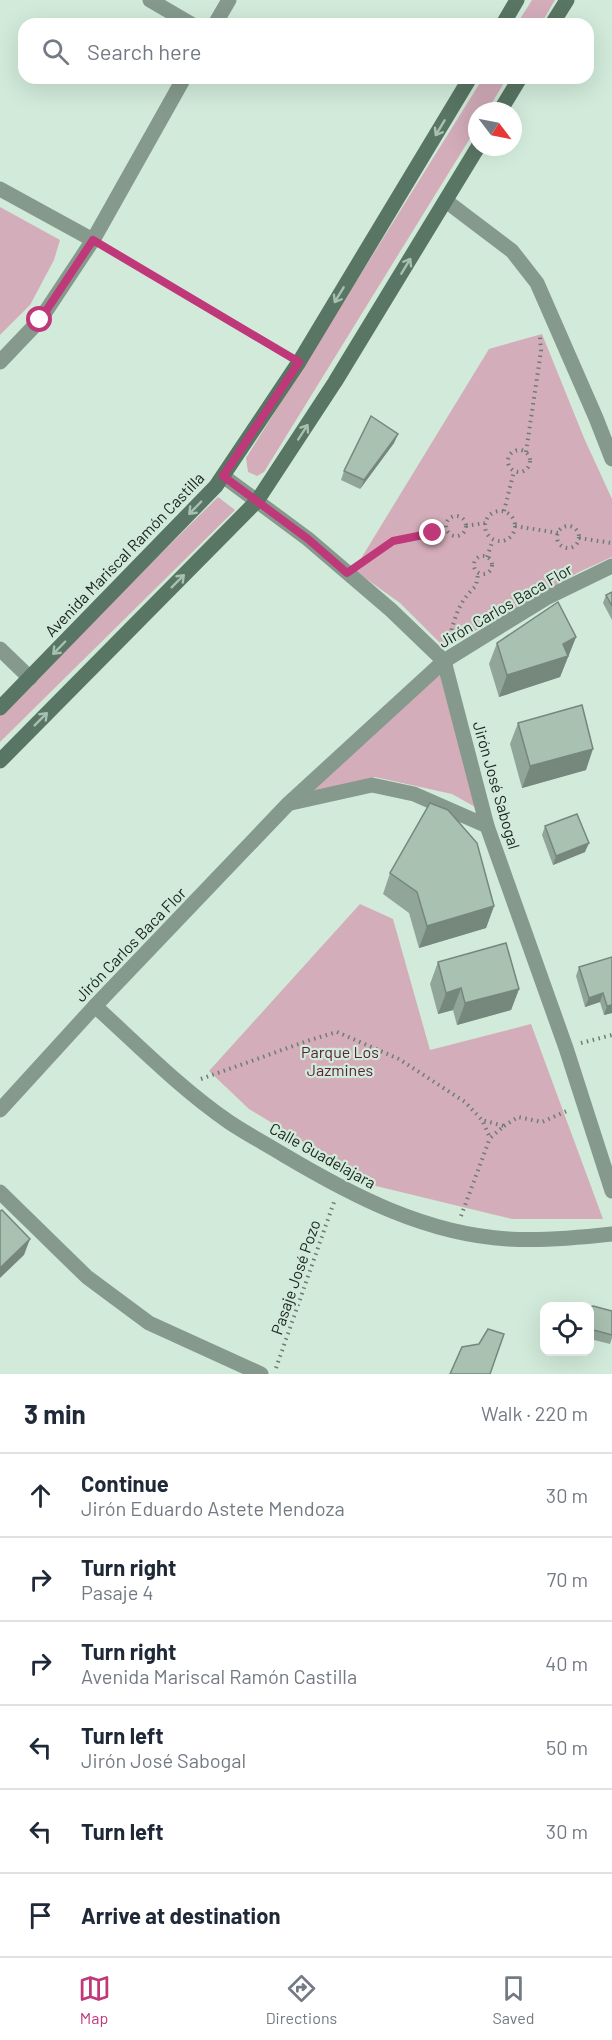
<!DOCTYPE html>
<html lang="en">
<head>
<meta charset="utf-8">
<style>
	:root { --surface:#fff; --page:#f2f2f3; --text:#1f2937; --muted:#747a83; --line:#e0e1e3; --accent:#bf3879 }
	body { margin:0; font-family:Barlow,sans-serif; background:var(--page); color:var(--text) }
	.controls { position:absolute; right:18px; bottom:18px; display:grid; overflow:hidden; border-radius:12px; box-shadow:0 6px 24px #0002 }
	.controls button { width:54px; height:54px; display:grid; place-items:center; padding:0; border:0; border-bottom:2px solid var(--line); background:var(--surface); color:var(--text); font:30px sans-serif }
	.compass { position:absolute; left:468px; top:102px; width:54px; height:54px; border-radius:50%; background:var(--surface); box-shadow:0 6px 24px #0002; rotate:122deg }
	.stop { position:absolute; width:18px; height:18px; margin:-14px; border:4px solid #bf3879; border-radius:50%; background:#fff }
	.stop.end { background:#bf3879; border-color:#fff; box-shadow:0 2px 6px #0008 }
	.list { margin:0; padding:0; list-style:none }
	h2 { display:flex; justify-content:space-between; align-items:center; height:78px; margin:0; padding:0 24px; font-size:26px }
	h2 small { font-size:20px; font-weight:400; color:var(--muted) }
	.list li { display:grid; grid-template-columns:39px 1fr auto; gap:18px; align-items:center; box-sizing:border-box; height:84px; padding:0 24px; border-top:2px solid var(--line) }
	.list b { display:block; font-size:22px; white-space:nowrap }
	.list p { margin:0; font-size:20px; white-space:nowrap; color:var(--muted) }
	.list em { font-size:20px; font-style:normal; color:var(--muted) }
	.icon { flex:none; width:33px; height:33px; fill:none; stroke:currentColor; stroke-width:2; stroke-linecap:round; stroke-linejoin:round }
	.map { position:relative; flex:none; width:612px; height:1374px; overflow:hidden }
	.search { position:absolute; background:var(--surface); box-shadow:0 6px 24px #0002; left:18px; right:18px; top:18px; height:66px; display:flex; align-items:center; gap:15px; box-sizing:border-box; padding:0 21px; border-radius:18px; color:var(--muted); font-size:22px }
	.sheet { height:582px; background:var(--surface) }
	nav { display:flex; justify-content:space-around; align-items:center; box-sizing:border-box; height:84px; border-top:2px solid var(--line); background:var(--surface); font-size:16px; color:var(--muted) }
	nav a { display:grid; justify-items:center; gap:3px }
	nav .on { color:var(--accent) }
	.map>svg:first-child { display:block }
	.green { fill:#d4adbb }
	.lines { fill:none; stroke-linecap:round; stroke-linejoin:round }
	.path { stroke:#6d7d72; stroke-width:4; stroke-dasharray:1.5 4.5; stroke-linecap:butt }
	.street { stroke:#85998c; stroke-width:15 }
	.secondary { stroke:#597563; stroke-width:15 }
	.wall { fill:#91a698 }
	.shaded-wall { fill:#76877c }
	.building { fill:#a9c1b1; stroke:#76877c; stroke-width:1.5 }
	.oneway { stroke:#a7c1b0 }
	.route { stroke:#bf3879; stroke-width:8 }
	.labels { text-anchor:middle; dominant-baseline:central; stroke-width:4.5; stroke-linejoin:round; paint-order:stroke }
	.street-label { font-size:16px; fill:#1a231d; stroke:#d1ead9 }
	.park-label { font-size:16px; fill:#5d203b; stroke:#d1ead9 }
</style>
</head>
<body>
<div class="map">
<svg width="612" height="1374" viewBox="0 0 612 1374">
	<rect width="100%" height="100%" fill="#d1ead9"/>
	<g class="green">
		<path d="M532,0H555L541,24H517Z"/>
		<path d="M483,78H507L487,111H477V127L264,472L257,476L248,472L246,458Z"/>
		<path d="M0,207L60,240L54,260L30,305L0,335Z"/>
		<path d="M542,334L584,438L612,499V557L579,572L445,648L400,603L354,570L489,349Z"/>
		<path d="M218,497L235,510L0,742V713Z"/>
		<path d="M441,671L477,808L452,794L375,777L308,795Z"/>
		<path d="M360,904L393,919L430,1050L531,1024L603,1219H512L376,1186L249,1109L209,1071Z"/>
	</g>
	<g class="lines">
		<g class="path">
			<path d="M106,248L286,354"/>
			<circle cx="519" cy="461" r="11"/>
			<path d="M526,452L541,351L540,337"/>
			<circle cx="500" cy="526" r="15"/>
			<path d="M504,511L514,471"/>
			<circle cx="456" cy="526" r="10"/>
			<path d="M466,526L485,523"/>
			<path d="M515,526L558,533"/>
			<circle cx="568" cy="537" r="11"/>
			<path d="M579,538L612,543"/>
			<circle cx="483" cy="565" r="9"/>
			<path d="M487,557L493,540"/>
			<path d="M361,563L393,541L433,533L446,525"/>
			<path d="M450,636C455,616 460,600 476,586L478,574"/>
			<path d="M581,1043L612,1035"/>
			<path d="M201,1079L310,1040L337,1032L399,1059L465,1102L482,1120L490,1138L504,1126L482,1120"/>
			<path d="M504,1126L518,1117L542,1122L569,1110"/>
			<path d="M461,1216L490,1138"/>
			<path d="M276,1368L334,1202"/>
		</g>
		<g class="street">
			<path d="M150,0L191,24"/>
			<path d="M215,24L229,0"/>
			<path d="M0,189L93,240"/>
			<path d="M446,201L512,251L537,283L596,418L612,459"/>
			<path d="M0,362L40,320L93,240L184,78"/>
			<path d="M223,476L308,539L391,610L444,661L487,826L566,1048L612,1191"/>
			<path d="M0,649L30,678"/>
			<path d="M291,803L372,785L414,794L487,826"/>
			<path d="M95,1006C139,1046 181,1089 229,1122C247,1134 266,1144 284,1155C353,1196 426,1234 508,1239C543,1241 577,1238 612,1234"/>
			<path d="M0,1110L95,1006L288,804L444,661L546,598L612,566"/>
			<path d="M0,1192L87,1277L149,1323L261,1374"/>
		</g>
		<g class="secondary">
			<path d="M503,24L517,0"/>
			<path d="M552,24L567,0"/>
			<path d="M500,111L520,78"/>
			<path d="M0,708L216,486L299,362L470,78"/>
			<path d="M0,761L257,501L335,382L478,147"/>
		</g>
	</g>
	<g class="wall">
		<path d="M398,434L394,443L360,489L341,480L344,471Z"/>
		<path d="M612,592V620L603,603L606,595Z"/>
		<path d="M576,637L560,677L499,697L489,664L497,643Z"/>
		<path d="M518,723L586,770L522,788L510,744Z"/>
		<path d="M545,826L585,852L553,865L542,835Z"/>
		<path d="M390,873L494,906L486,928L419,948L409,913L383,894Z"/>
		<path d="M612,957V1013L604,1015L600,1002L585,1007L576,976L579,967Z"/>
		<path d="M438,962L519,989L511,1010L457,1025L453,1010L438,1014L430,984Z"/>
		<path d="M590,1307L612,1311V1338L610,1344L590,1339Z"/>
	</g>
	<g class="shaded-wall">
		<path d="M398,434L394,443L360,489L364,480Z"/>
		<path d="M576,637L560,677L499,697L507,675Z"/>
		<path d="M593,749L586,770L522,788L530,766Z"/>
		<path d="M589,843L585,852L553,865L556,856Z"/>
		<path d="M494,906L486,928L419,948L427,926Z"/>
		<path d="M461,988L453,1010L438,1014L446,993Z"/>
		<path d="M519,989L511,1010L457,1025L465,1003Z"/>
		<path d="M603,993L600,1002L585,1007L589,998Z"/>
		<path d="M612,1005V1013L604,1015L607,1006Z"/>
		<path d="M30,1239L24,1255L0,1278V1268Z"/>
	</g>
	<g class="building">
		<path d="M371,416L398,434L364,480L344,471Z"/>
		<path d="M612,592V606L606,595Z"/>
		<path d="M558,602L576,637L563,644L568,656L507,675L497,643Z"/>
		<path d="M582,705L593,749L530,766L518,723Z"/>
		<path d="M430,803L448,810L477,843L494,906L427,926L417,892L390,873Z"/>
		<path d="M577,814L589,843L556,856L545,826Z"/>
		<path d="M506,943L519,989L465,1003L461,988L446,993L438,962Z"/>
		<path d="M612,957V1005L607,1006L603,993L589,998L579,967Z"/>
		<path d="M2,1210L30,1239L0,1268V1211Z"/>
		<path d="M593,1306L612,1311V1335L590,1329V1307Z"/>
		<path d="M488,1329L504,1334L490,1374H450L462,1347L479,1344Z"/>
	</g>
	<defs><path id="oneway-shaft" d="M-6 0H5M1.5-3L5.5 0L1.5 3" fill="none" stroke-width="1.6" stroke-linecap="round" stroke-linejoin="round" transform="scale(1.5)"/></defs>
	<g class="oneway">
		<use href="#oneway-shaft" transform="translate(440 128) rotate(121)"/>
		<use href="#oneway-shaft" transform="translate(406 266) rotate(-59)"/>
		<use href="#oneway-shaft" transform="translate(339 295) rotate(121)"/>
		<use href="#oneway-shaft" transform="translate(303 432) rotate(-57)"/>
		<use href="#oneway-shaft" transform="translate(195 508) rotate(134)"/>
		<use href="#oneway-shaft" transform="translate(178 581) rotate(-45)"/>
		<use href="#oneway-shaft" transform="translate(59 648) rotate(134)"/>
		<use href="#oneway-shaft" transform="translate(41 719) rotate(-45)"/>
	</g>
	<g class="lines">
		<path class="route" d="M40,320L93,240L299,362L223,476L308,539L347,573L393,541L433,533"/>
	</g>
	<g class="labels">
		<g class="street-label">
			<text transform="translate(124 554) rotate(-46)">Avenida Mariscal Ramón Castilla</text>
			<text transform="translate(505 605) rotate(-30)">Jirón Carlos Baca Flor</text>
			<text transform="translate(497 785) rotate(74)">Jirón José Sabogal</text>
			<text transform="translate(130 944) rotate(-46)">Jirón Carlos Baca Flor</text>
			<text transform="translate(323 1155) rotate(29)">Calle Guadelajara</text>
			<text transform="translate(295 1277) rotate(-71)">Pasaje José Pozo</text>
		</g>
		<g class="park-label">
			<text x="340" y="1051">Parque Los<tspan x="340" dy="18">Jazmines</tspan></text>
		</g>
	</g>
</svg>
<div class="controls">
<button><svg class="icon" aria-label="locate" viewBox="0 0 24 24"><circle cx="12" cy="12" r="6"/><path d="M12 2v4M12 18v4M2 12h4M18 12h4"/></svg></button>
</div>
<svg class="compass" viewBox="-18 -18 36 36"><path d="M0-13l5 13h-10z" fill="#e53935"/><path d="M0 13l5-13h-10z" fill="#747a83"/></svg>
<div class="stop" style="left:40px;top:320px"></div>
<div class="stop end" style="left:433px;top:533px"></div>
<div class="search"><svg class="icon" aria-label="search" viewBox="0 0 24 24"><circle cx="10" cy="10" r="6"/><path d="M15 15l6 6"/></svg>Search here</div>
</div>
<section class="sheet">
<h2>3 min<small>Walk · 220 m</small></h2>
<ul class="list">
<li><svg class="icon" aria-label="ahead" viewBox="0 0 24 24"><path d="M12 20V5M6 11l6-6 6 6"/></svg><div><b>Continue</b><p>Jirón Eduardo Astete Mendoza</p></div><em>30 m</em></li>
<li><svg class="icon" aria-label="right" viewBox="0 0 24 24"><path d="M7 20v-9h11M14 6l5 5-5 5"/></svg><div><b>Turn right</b><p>Pasaje 4</p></div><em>70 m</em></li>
<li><svg class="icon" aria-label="right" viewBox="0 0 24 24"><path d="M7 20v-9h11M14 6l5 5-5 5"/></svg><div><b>Turn right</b><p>Avenida Mariscal Ramón Castilla</p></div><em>40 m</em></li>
<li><svg class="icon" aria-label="left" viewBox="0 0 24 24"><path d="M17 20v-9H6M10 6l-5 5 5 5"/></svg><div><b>Turn left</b><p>Jirón José Sabogal</p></div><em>50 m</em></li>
<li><svg class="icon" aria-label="left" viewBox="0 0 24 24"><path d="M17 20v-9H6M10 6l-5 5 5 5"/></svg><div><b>Turn left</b></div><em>30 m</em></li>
<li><svg class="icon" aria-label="arrive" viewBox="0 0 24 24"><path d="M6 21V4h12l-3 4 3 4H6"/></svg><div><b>Arrive at destination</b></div></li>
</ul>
</section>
<nav>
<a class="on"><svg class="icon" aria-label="map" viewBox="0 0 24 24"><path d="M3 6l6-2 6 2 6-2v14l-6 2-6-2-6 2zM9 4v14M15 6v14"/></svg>Map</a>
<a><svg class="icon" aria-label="directions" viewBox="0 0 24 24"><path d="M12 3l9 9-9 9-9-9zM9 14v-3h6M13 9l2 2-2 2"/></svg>Directions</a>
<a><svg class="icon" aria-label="saved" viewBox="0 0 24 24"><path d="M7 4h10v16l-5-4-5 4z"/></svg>Saved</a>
</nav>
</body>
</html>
